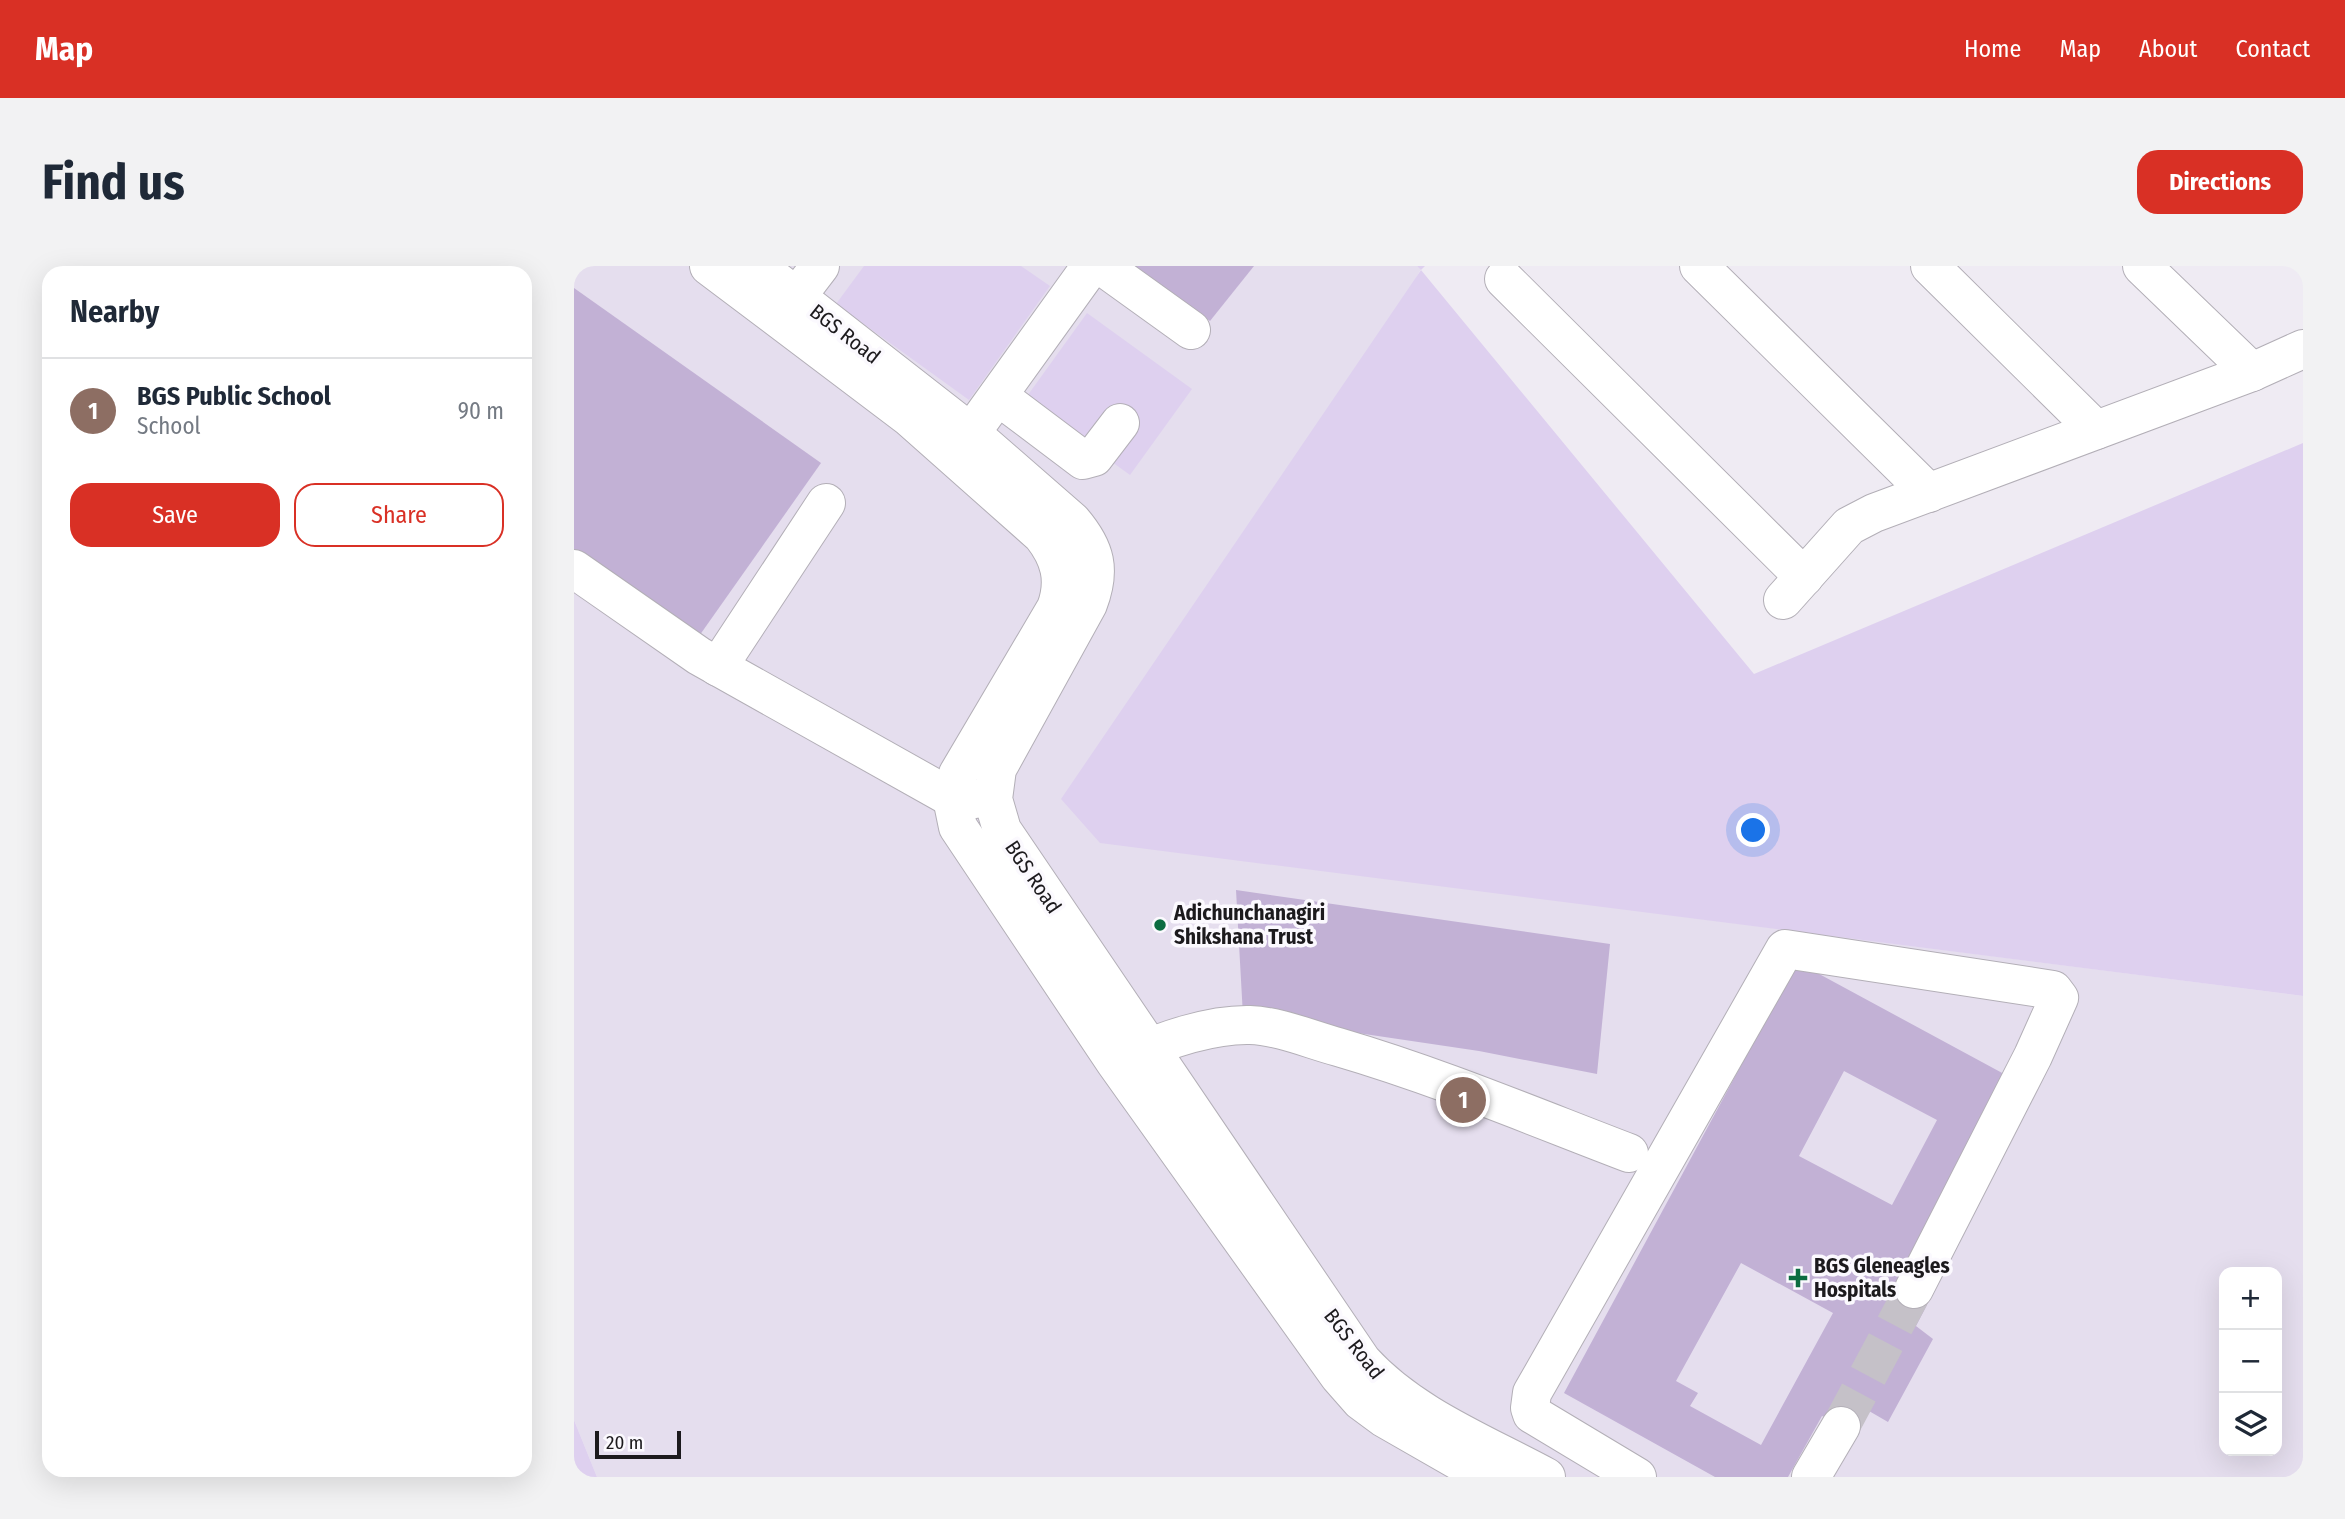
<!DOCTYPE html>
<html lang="en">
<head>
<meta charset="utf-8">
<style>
	:root { --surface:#fff; --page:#f2f2f3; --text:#1f2937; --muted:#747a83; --line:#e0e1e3; --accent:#d93025 }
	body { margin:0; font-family:"Fira Sans Condensed",sans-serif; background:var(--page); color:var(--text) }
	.controls { position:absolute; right:21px; bottom:21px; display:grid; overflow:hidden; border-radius:14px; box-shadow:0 7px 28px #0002 }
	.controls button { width:63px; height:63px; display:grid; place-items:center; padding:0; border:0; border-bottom:2px solid var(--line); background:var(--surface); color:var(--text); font:35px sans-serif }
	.scale { position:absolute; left:21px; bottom:18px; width:86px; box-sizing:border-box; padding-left:7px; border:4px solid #1c1a1d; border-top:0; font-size:19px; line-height:24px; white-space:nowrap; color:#1c1a1d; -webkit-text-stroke:5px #fbf9fe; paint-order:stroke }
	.you { position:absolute; left:1180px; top:565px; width:24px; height:24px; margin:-18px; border:5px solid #fff; border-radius:50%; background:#1a73e8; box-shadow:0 0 0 10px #1a73e833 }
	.badge { display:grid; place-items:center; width:46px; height:46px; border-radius:50%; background:var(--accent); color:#fff; font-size:23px; font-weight:700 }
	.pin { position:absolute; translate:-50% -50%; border:4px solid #fff; box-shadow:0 2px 7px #0006 }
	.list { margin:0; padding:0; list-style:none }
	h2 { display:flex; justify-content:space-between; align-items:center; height:91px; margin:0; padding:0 28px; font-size:30px }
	h2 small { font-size:23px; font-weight:400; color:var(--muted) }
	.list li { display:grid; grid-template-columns:46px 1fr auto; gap:21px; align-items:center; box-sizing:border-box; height:105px; padding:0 28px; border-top:2px solid var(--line) }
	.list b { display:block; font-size:26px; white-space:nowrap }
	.list p { margin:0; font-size:23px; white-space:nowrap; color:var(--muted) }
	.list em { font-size:23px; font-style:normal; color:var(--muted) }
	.actions { display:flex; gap:14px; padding:21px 28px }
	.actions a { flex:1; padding:16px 0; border:2px solid var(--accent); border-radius:21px; text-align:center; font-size:24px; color:var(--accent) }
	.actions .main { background:var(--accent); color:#fff }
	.icon { flex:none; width:38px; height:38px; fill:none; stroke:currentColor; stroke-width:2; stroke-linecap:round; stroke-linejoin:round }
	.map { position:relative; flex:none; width:1729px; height:1211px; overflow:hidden; border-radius:21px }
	header { display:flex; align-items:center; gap:42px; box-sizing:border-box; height:98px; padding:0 35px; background:var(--accent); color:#fff }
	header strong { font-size:33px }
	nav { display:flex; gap:38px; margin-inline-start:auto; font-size:24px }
	.intro { display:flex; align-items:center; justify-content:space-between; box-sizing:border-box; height:168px; padding:0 42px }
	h1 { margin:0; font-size:49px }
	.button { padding:18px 32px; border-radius:21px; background:var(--accent); color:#fff; font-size:24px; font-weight:700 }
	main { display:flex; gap:42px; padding:0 42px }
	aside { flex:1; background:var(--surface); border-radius:21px; box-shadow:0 7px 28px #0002 }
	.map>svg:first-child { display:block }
	.built { fill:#e5deee; fill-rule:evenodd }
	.green { fill:#ded0ef }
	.building { fill:#c2b1d5; fill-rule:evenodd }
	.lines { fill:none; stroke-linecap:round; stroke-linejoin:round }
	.minor-tunnel { stroke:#c5c1c8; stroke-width:38; stroke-dasharray:38 19; stroke-linecap:butt }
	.minor-casing { stroke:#b3afb7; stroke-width:40 }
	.minor { stroke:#fff; stroke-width:38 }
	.poi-dot { fill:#0c6c41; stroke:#fbf9fe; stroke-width:2.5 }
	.labels { text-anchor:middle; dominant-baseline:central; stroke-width:7; stroke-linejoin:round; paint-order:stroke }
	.street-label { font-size:21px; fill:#1c1a1d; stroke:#fbf9fe }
	.poi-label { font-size:21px; font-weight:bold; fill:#1c1a1d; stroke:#fbf9fe; text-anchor:start }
</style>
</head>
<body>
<header>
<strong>Map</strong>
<nav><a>Home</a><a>Map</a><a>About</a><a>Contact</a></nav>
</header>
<div class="intro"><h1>Find us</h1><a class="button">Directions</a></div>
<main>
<aside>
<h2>Nearby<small></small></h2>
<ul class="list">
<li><span class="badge" style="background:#8d6e63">1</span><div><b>BGS Public School</b><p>School</p></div><em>90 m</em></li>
</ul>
<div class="actions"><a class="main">Save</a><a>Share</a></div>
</aside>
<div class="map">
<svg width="1729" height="1211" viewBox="0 0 1729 1211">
	<rect width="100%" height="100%" fill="#efebf3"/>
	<path class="built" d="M0,0H843L847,3L526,576L1729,730V1211H23L0,1154ZM1650,1006H1703V1185H1650Z"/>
	<g class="green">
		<path d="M290,0H447L476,20L395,134L262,38Z"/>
		<path d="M843,0H851L847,4L1180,408L1729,177V730L526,577L487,533L847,4Z"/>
		<path d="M513,47L618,123L556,209L451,133Z"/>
		<path d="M0,1154L23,1211H0Z"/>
	</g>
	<g class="building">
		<path d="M560,0H680L636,55Z"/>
		<path d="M0,22L247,197L123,373L0,286Z"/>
		<path d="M662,624L1036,678L1023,808L905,785L669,750Z"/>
		<path d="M1223,696L1443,815L1323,1019L1353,1039L1342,1060L1359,1073L1314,1156L1295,1145L1282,1165L1248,1150L1214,1211H1141L990,1127ZM1270,805L1363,854L1318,939L1225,890ZM1167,997L1259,1047L1187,1179L1116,1140L1124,1127L1102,1115Z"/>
	</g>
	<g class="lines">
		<path class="minor-tunnel" d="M1267,1160L1340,1023"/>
		<g class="minor-casing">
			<g id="minor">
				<path d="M135,0L335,151L468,269C486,292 492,314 482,342L384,508L378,532L384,561L541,796L765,1110L787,1135L810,1152L913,1211"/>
				<path d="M183,0L397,167L498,255C522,283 527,304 514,338L423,503L419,533L428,564L788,1095C837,1149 909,1177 972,1211"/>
				<path d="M528,0L617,64"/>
				<path d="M1125,0L1355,227"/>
				<path d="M1356,0L1522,164"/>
				<path d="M1568,0L1678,106"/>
				<path d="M930,13L1230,311"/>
				<path d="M207,51L246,0"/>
				<path d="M424,130L509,194L520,191L546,157"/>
				<path d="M381,189L517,0"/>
				<path d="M0,303L125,390L378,532L402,533"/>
				<path d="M1209,334L1275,260L1300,247L1678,106L1729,83"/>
				<path d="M144,401L252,237"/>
				<path d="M552,791C589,775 635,758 676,759C705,760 735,773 764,781C863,810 958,850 1055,887"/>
				<path d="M1063,1211L958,1148L956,1142L958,1127L1211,683L1479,724L1485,732L1459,790L1340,1023"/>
				<path d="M1237,1211L1267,1160"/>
			</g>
		</g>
		<use href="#minor" class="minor"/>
	</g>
	<g class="poi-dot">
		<circle cx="586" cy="659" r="7"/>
		<path d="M1220.5 1001.5h7v7h7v7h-7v7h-7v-7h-7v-7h7z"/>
	</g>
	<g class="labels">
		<g class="street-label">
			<text transform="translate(271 68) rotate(38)">BGS Road</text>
			<text transform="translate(459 611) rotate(56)">BGS Road</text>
			<text transform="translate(780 1078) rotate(52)">BGS Road</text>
		</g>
		<g class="poi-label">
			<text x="600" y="647">Adichunchanagiri<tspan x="600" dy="24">Shikshana Trust</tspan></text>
			<text x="1240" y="1000">BGS Gleneagles<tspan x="1240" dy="24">Hospitals</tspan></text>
		</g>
	</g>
</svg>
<div class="controls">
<button>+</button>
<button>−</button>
<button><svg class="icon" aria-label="layers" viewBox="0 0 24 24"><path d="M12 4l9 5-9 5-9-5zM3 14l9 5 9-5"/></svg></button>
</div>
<div class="scale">20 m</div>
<div class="you"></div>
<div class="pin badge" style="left:889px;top:834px;background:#8d6e63">1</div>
</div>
</main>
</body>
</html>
